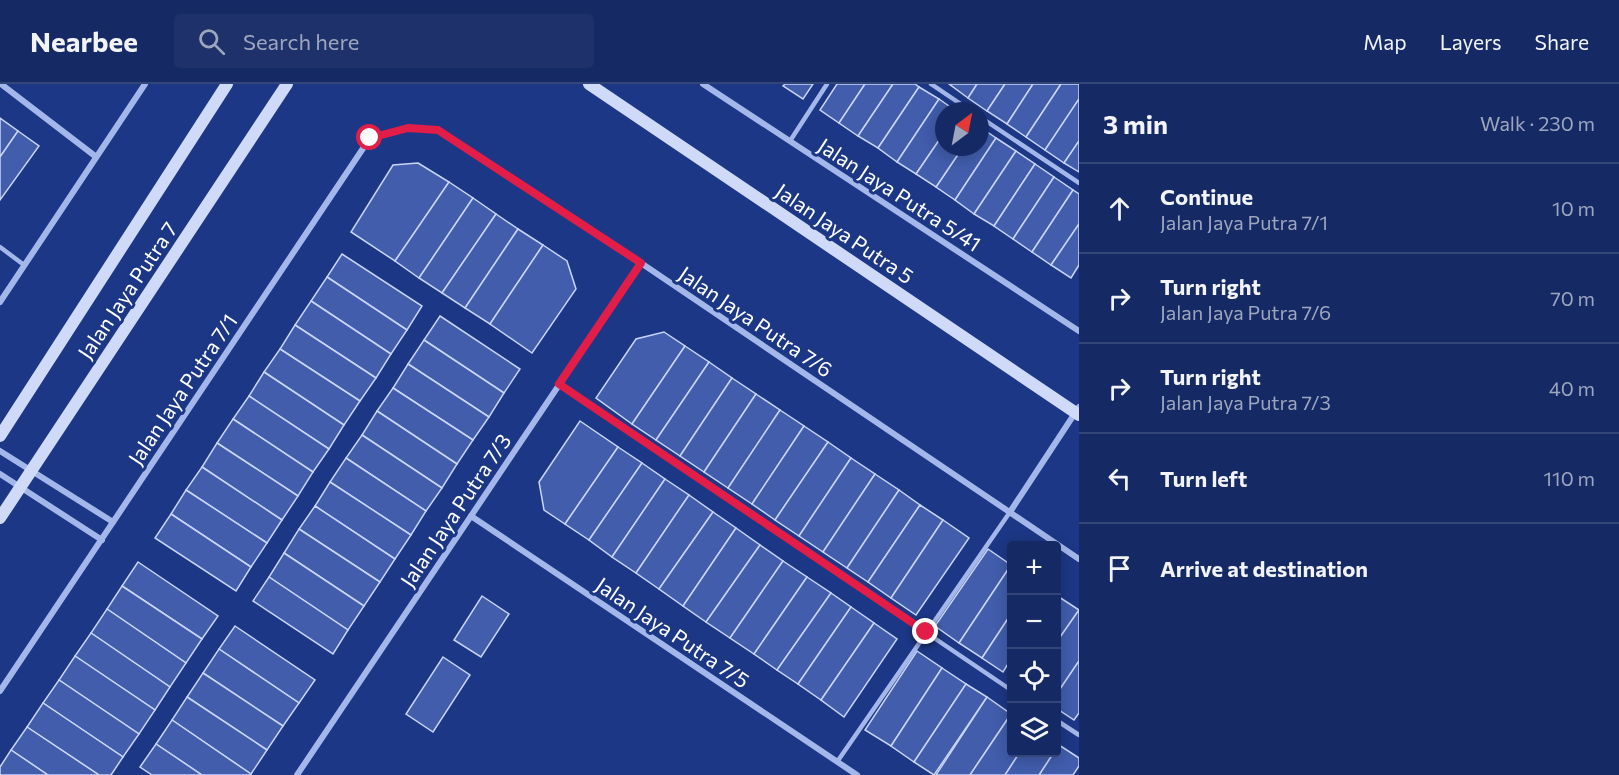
<!DOCTYPE html>
<html lang="en">
<head>
<meta charset="utf-8">
<style>
	:root { --surface:#152964; --page:#1e316a; --text:#f1f3f6; --muted:#9da6bf; --line:#344578 }
	body { margin:0; font-family:Commissioner,sans-serif; background:var(--page); color:var(--text) }
	.controls { position:absolute; right:18px; bottom:18px; display:grid; overflow:hidden; border-radius:6px; box-shadow:0 3px 15px #0003 }
	.controls button { width:54px; height:54px; display:grid; place-items:center; padding:0; border:0; border-bottom:2px solid var(--line); background:var(--surface); color:var(--text); font:30px sans-serif }
	.compass { position:absolute; left:935px; top:18px; width:54px; height:54px; border-radius:50%; background:var(--surface); box-shadow:0 3px 15px #0003; rotate:32deg }
	.stop { position:absolute; width:18px; height:18px; margin:-14px; border:4px solid #e11d48; border-radius:50%; background:#fff }
	.stop.end { background:#e11d48; border-color:#fff; box-shadow:0 2px 6px #0008 }
	.list { margin:0; padding:0; list-style:none }
	h2 { display:flex; justify-content:space-between; align-items:center; height:78px; margin:0; padding:0 24px; font-size:26px }
	h2 small { font-size:20px; font-weight:400; color:var(--muted) }
	.list li { display:grid; grid-template-columns:39px 1fr auto; gap:18px; align-items:center; box-sizing:border-box; height:90px; padding:0 24px; border-top:2px solid var(--line) }
	.list b { display:block; font-size:22px; white-space:nowrap }
	.list p { margin:0; font-size:20px; white-space:nowrap; color:var(--muted) }
	.list em { font-size:20px; font-style:normal; color:var(--muted) }
	.icon { flex:none; width:33px; height:33px; fill:none; stroke:currentColor; stroke-width:2; stroke-linecap:round; stroke-linejoin:round }
	.map { position:relative; flex:none; width:1079px; height:691px; overflow:hidden }
	header { display:flex; align-items:center; gap:36px; box-sizing:border-box; height:84px; padding:0 30px; background:var(--surface); border-bottom:2px solid var(--line) }
	header strong { font-size:28px }
	nav { display:flex; gap:33px; margin-inline-start:auto; font-size:21px }
	.search { width:420px; height:54px; background:var(--page); display:flex; align-items:center; gap:15px; box-sizing:border-box; padding:0 21px; border-radius:6px; color:var(--muted); font-size:22px }
	main { display:flex }
	aside { flex:1; background:var(--surface) }
	.map>svg:first-child { display:block }
	.building { fill:#415dac; stroke:#c9d5f8; stroke-width:1.5 }
	.lines { fill:none; stroke-linecap:round; stroke-linejoin:round }
	.lane { stroke:#a4b7eb; stroke-width:4.5 }
	.street { stroke:#a4b7eb; stroke-width:6 }
	.secondary { stroke:#cfd9f8; stroke-width:12 }
	.route { stroke:#e11d48; stroke-width:8 }
	.labels { text-anchor:middle; dominant-baseline:central; stroke-width:6; stroke-linejoin:round; paint-order:stroke }
	.street-label { font-size:21px; fill:#fff; stroke:#1c3785 }
</style>
</head>
<body>
<header>
<strong>Nearbee</strong>
<div class="search"><svg class="icon" aria-label="search" viewBox="0 0 24 24"><circle cx="10" cy="10" r="6"/><path d="M15 15l6 6"/></svg>Search here</div>
<nav><a>Map</a><a>Layers</a><a>Share</a></nav>
</header>
<main>
<div class="map">
<svg width="1079" height="691" viewBox="0 0 1079 691">
	<rect width="100%" height="100%" fill="#1c3785"/>
	<g class="building">
		<path d="M785,0H813L803,15L783,2Z"/>
		<path d="M837,0H865L839,39L820,26Z"/>
		<path d="M865,0H893L858,52L839,39Z"/>
		<path d="M893,0H915L919,3L878,64L858,52Z"/>
		<path d="M949,0H977L968,14Z"/>
		<path d="M977,0H1005L987,27L968,14Z"/>
		<path d="M1005,0H1033L1007,40L987,27Z"/>
		<path d="M1033,0H1061L1026,53L1007,40Z"/>
		<path d="M1061,0H1079V15L1045,66L1026,53Z"/>
		<path d="M919,3L939,15L897,78L878,64Z"/>
		<path d="M939,15L956,27H944V49L916,90L897,78Z"/>
		<path d="M1079,15V57L1064,79L1045,66Z"/>
		<path d="M0,34L18,47L0,73Z"/>
		<path d="M980,43L996,54L955,116L936,103L963,63H980Z"/>
		<path d="M18,47L39,62L0,116V73Z"/>
		<path d="M944,49V63H963L936,103L916,90Z"/>
		<path d="M996,54L1016,67L974,130L955,116Z"/>
		<path d="M1079,57V88L1064,79Z"/>
		<path d="M1016,67L1035,80L994,142L974,130Z"/>
		<path d="M418,79L449,98L395,177L351,148L393,81Z"/>
		<path d="M1035,80L1054,93L1013,155L994,142Z"/>
		<path d="M1054,93L1073,106L1032,168L1013,155Z"/>
		<path d="M449,98L473,114L419,194L395,177Z"/>
		<path d="M1073,106L1079,110V140L1051,181L1032,168Z"/>
		<path d="M473,114L496,130L442,209L419,194Z"/>
		<path d="M496,130L518,145L465,224L442,209Z"/>
		<path d="M1079,140V181L1071,194L1051,181Z"/>
		<path d="M518,145L543,161L490,240L465,224Z"/>
		<path d="M543,161L567,177L576,205L532,269L490,240Z"/>
		<path d="M342,170L422,222L407,246L327,193Z"/>
		<path d="M327,193L407,246L391,270L311,217Z"/>
		<path d="M311,217L391,270L376,294L295,241Z"/>
		<path d="M440,232L520,285L504,309L424,256Z"/>
		<path d="M295,241L376,294L360,317L280,265Z"/>
		<path d="M664,248L685,262L632,340L596,314L636,255Z"/>
		<path d="M424,256L504,309L489,333L408,280Z"/>
		<path d="M685,262L709,278L656,356L632,340Z"/>
		<path d="M280,265L360,317L344,341L264,288Z"/>
		<path d="M709,278L732,294L680,372L656,356Z"/>
		<path d="M408,280L489,333L473,356L393,304Z"/>
		<path d="M264,288L344,341L329,365L249,312Z"/>
		<path d="M732,294L756,310L704,388L680,372Z"/>
		<path d="M393,304L473,356L457,380L377,327Z"/>
		<path d="M756,310L780,326L728,404L704,388Z"/>
		<path d="M249,312L329,365L313,388L233,335Z"/>
		<path d="M780,326L804,342L752,420L728,404Z"/>
		<path d="M377,327L457,380L442,404L362,351Z"/>
		<path d="M233,335L313,388L298,412L217,359Z"/>
		<path d="M580,337L618,363L565,440L544,426L539,398Z"/>
		<path d="M804,342L828,358L775,436L752,420Z"/>
		<path d="M362,351L442,404L426,427L346,374Z"/>
		<path d="M828,358L851,374L799,452L775,436Z"/>
		<path d="M217,359L298,412L282,436L202,383Z"/>
		<path d="M618,363L642,379L589,456L565,440Z"/>
		<path d="M346,374L426,427L411,451L330,398Z"/>
		<path d="M851,374L875,390L823,468L799,452Z"/>
		<path d="M642,379L665,395L612,473L589,456Z"/>
		<path d="M202,383L282,436L267,459L186,406Z"/>
		<path d="M875,390L899,406L847,484L823,468Z"/>
		<path d="M665,395L689,411L636,489L612,473Z"/>
		<path d="M330,398L411,451L395,475L315,422Z"/>
		<path d="M186,406L267,459L251,483L171,430Z"/>
		<path d="M899,406L920,421L868,498L847,484Z"/>
		<path d="M689,411L713,428L659,505L636,489Z"/>
		<path d="M920,421L943,436L891,514L868,498Z"/>
		<path d="M315,422L395,475L380,498L299,445Z"/>
		<path d="M713,428L736,444L683,522L659,505Z"/>
		<path d="M171,430L251,483L236,507L155,454Z"/>
		<path d="M943,436L969,454L916,531L891,514Z"/>
		<path d="M736,444L760,461L706,538L683,522Z"/>
		<path d="M299,445L380,498L364,522L284,469Z"/>
		<path d="M760,461L783,477L730,554L706,538Z"/>
		<path d="M988,465L1011,481L959,559L935,542Z"/>
		<path d="M284,469L364,522L348,546L269,493Z"/>
		<path d="M783,477L807,493L754,570L730,554Z"/>
		<path d="M138,478L218,532L202,555L122,502Z"/>
		<path d="M1011,481V530L982,574L959,559Z"/>
		<path d="M269,493L348,546L333,570L253,517Z"/>
		<path d="M807,493L831,509L777,586L754,570Z"/>
		<path d="M122,502L202,555L186,579L107,525Z"/>
		<path d="M831,509L851,523L798,600L777,586Z"/>
		<path d="M1056,511L1079,526L1056,559Z"/>
		<path d="M482,512L509,530L481,573L454,556Z"/>
		<path d="M851,523L874,539L821,616L798,600Z"/>
		<path d="M107,525L186,579L170,603L91,549Z"/>
		<path d="M1079,526V577L1056,611V559Z"/>
		<path d="M1011,530V575L1003,588L982,574Z"/>
		<path d="M874,539L897,555L844,633L821,616Z"/>
		<path d="M235,542L315,596L299,619L219,565Z"/>
		<path d="M91,549L170,603L155,626L75,572Z"/>
		<path d="M219,565L299,619L283,642L203,589Z"/>
		<path d="M917,567L942,584L891,662L865,646Z"/>
		<path d="M75,572L155,626L139,650L59,596Z"/>
		<path d="M443,573L470,591L433,648L406,630Z"/>
		<path d="M1079,577V629L1074,636L1056,624V611Z"/>
		<path d="M942,584L966,600L914,678L891,662Z"/>
		<path d="M203,589L283,642L267,666L187,613Z"/>
		<path d="M59,596L139,650L123,673L43,619Z"/>
		<path d="M966,600L987,613L934,691L914,678Z"/>
		<path d="M187,613L267,666L251,690L172,636Z"/>
		<path d="M987,613L1011,630L970,691H936Z"/>
		<path d="M43,619L123,673L111,691H99L27,643Z"/>
		<path d="M1011,630V668H1020L1005,691H970Z"/>
		<path d="M172,636L251,690L250,691H202L156,660Z"/>
		<path d="M27,643L99,691H48L11,666Z"/>
		<path d="M156,660L202,691H152L140,683Z"/>
		<path d="M1059,661L1079,674V682L1073,691H1039L1054,668H1056Z"/>
		<path d="M11,666L48,691H0V683Z"/>
		<path d="M1020,668H1054L1039,691H1005Z"/>
	</g>
	<g class="lines">
		<g class="lane">
			<path d="M931,0L971,27"/>
			<path d="M980,33L1079,99"/>
			<path d="M790,57L827,0"/>
			<path d="M0,163L24,181"/>
			<path d="M559,300L1011,606"/>
			<path d="M1056,636L1079,651"/>
			<path d="M837,678L1010,428"/>
		</g>
		<g class="street">
			<path d="M1,0L95,72"/>
			<path d="M703,0L1079,247"/>
			<path d="M0,218L145,0"/>
			<path d="M0,367L113,438"/>
			<path d="M0,390L102,456"/>
			<path d="M1010,428L1079,323"/>
			<path d="M471,432L857,691"/>
			<path d="M0,607L370,54L408,44L438,46L641,179L1079,475"/>
			<path d="M297,691L641,179"/>
		</g>
		<g class="secondary">
			<path d="M589,0L1079,331"/>
			<path d="M0,352L227,0"/>
			<path d="M0,434L287,0"/>
		</g>
	</g>
	<g class="lines">
		<path class="route" d="M370,54L408,44L438,46L641,179L559,300L926,548"/>
	</g>
	<g class="labels">
		<g class="street-label">
			<text transform="translate(900 110) rotate(33)">Jalan Jaya Putra 5/41</text>
			<text transform="translate(845 149) rotate(34)">Jalan Jaya Putra 5</text>
			<text transform="translate(127 206) rotate(-56)">Jalan Jaya Putra 7</text>
			<text transform="translate(756 237) rotate(34)">Jalan Jaya Putra 7/6</text>
			<text transform="translate(182 305) rotate(-56)">Jalan Jaya Putra 7/1</text>
			<text transform="translate(455 426) rotate(-56)">Jalan Jaya Putra 7/3</text>
			<text transform="translate(673 548) rotate(34)">Jalan Jaya Putra 7/5</text>
		</g>
	</g>
</svg>
<div class="controls">
<button>+</button>
<button>−</button>
<button><svg class="icon" aria-label="locate" viewBox="0 0 24 24"><circle cx="12" cy="12" r="6"/><path d="M12 2v4M12 18v4M2 12h4M18 12h4"/></svg></button>
<button><svg class="icon" aria-label="layers" viewBox="0 0 24 24"><path d="M12 4l9 5-9 5-9-5zM3 14l9 5 9-5"/></svg></button>
</div>
<svg class="compass" viewBox="-18 -18 36 36"><path d="M0-13l5 13h-10z" fill="#e53935"/><path d="M0 13l5-13h-10z" fill="#9da6bf"/></svg>
<div class="stop" style="left:370px;top:54px"></div>
<div class="stop end" style="left:926px;top:548px"></div>
</div>
<aside>
<h2>3 min<small>Walk · 230 m</small></h2>
<ul class="list">
<li><svg class="icon" aria-label="ahead" viewBox="0 0 24 24"><path d="M12 20V5M6 11l6-6 6 6"/></svg><div><b>Continue</b><p>Jalan Jaya Putra 7/1</p></div><em>10 m</em></li>
<li><svg class="icon" aria-label="right" viewBox="0 0 24 24"><path d="M7 20v-9h11M14 6l5 5-5 5"/></svg><div><b>Turn right</b><p>Jalan Jaya Putra 7/6</p></div><em>70 m</em></li>
<li><svg class="icon" aria-label="right" viewBox="0 0 24 24"><path d="M7 20v-9h11M14 6l5 5-5 5"/></svg><div><b>Turn right</b><p>Jalan Jaya Putra 7/3</p></div><em>40 m</em></li>
<li><svg class="icon" aria-label="left" viewBox="0 0 24 24"><path d="M17 20v-9H6M10 6l-5 5 5 5"/></svg><div><b>Turn left</b></div><em>110 m</em></li>
<li><svg class="icon" aria-label="arrive" viewBox="0 0 24 24"><path d="M6 21V4h12l-3 4 3 4H6"/></svg><div><b>Arrive at destination</b></div></li>
</ul>
</aside>
</main>
</body>
</html>
